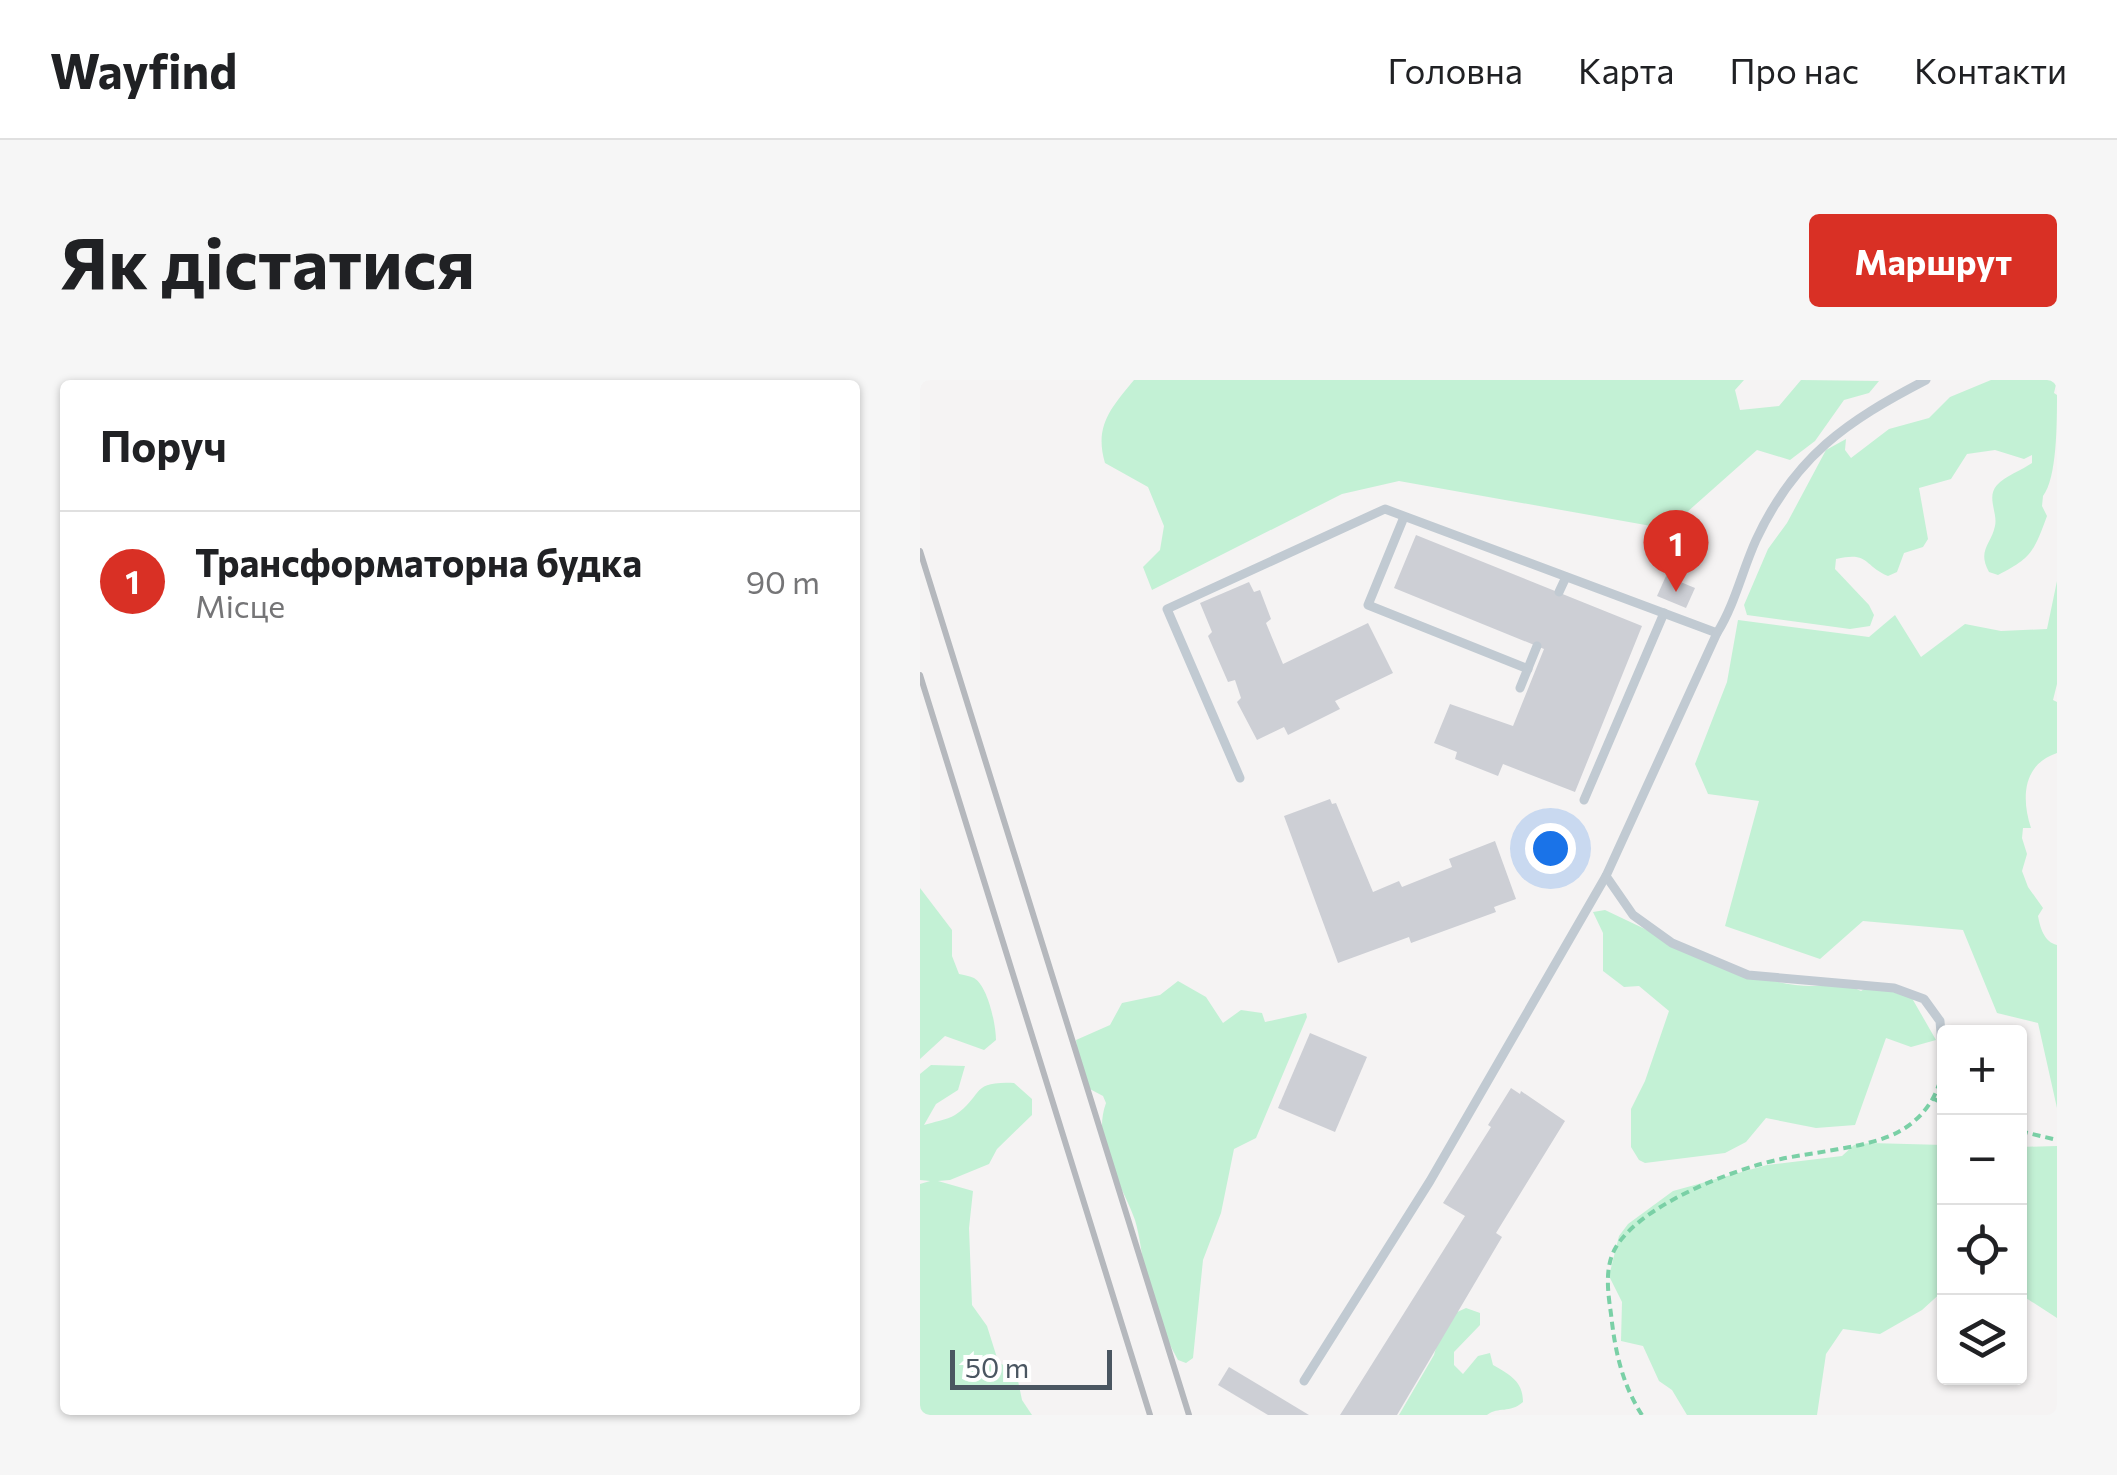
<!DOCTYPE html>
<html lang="uk">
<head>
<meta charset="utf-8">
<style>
	:root { --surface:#fff; --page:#f6f6f6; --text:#202124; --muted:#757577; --line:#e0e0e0; --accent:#d93025 }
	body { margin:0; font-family:Commissioner,sans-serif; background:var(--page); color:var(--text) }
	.controls { position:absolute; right:30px; bottom:30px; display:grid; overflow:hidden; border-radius:10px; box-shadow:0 2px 8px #0004 }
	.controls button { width:90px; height:90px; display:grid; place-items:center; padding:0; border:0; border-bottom:2px solid var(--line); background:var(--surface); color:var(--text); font:50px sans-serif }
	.scale { position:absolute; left:30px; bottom:25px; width:162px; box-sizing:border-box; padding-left:10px; border:5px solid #4a5661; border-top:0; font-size:28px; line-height:35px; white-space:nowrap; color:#4a5661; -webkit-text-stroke:8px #fff; paint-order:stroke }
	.you { position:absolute; left:630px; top:468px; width:35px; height:35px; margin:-25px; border:8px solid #fff; border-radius:50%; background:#1a73e8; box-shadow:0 0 0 15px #1a73e833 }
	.badge { display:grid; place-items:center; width:65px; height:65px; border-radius:50%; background:var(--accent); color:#fff; font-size:32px; font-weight:700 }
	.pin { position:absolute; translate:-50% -82px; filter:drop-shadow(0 2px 5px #0008) }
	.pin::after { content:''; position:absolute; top:52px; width:35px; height:30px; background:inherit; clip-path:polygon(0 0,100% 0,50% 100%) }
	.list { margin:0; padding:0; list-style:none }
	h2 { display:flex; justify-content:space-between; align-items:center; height:130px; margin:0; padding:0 40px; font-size:42px }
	h2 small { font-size:32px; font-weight:400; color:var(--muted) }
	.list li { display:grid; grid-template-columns:65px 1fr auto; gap:30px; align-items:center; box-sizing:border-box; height:140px; padding:0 40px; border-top:2px solid var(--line) }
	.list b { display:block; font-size:38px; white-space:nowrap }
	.list p { margin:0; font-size:32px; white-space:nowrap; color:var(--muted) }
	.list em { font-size:32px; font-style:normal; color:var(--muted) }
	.icon { flex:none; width:55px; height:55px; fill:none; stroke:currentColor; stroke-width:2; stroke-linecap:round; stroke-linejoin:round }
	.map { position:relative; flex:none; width:1137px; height:1035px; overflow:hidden; border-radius:10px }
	header { display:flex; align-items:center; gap:60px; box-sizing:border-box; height:140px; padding:0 50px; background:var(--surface); border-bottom:2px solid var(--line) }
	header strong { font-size:48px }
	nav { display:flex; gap:55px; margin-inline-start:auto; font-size:35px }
	.intro { display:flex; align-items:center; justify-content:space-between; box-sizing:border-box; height:240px; padding:0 60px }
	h1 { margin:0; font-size:70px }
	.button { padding:25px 45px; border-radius:10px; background:var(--accent); color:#fff; font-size:35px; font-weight:700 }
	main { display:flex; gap:60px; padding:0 60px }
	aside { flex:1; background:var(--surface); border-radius:10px; box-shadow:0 2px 8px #0004 }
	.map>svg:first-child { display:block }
	.green { fill:#c3f1d5 }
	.building { fill:#cdcfd5 }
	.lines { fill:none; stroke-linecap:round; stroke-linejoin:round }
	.path { stroke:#7ad0a6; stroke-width:4; stroke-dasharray:8 5; stroke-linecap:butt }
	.lane { stroke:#c1cad2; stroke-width:9 }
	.rail { stroke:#b5b8bd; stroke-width:6 }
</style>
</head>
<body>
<header>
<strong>Wayfind</strong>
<nav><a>Головна</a><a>Карта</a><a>Про нас</a><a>Контакти</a></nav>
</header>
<div class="intro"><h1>Як дістатися</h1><a class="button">Маршрут</a></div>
<main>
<aside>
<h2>Поруч<small></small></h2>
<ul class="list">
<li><span class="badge">1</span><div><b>Трансформаторна будка</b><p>Місце</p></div><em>90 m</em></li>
</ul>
</aside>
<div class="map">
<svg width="1137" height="1035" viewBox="0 0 1137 1035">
	<rect width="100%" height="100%" fill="#f5f3f3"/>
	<g class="green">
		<path d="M214,0H824L815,10L820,30L859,26L881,0L959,1L949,13L924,20L895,61L870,80L837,70L748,149L479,101L422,114L232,210L223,187L240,170L244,146L228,107L185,83C174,46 191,28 214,0Z"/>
		<path d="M1071,0H1137L1134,13L1137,15C1137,44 1137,98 1123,116L1122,126L1127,136C1114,171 1112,178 1078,195L1069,192C1057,170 1071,165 1075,146C1078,133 1066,117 1077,105C1085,96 1102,90 1112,83V75L1104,79L1075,70L1047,74L1031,99L999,108L1008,159L1003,167L984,173L977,192L968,196C943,185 949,171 916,179L915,189L949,225L954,235L950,246L930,249L827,235L824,225L848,169L867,143L906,70L926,59L925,70L931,78L969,49L1009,38L1030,17Z"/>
		<path d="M1137,201V304L1133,320L1137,322V373C1103,384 1101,418 1111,448H1103L1102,458L1107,474L1102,491L1108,507L1123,528L1118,536C1120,547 1124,562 1137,565V728L1118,643L1077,633L1043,550L943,541L900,579L805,546L839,421L788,414L775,384L807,302L818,240L949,257L975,235L1001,277L1045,244L1081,251L1127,249Z"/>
		<path d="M0,508L32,550V576L39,594C44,595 50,596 54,598C68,606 76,645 76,660L64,670L25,656L0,679Z"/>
		<path d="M685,530L809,589C835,596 868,607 895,606C922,606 912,598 941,611L951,605L989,613L1016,660L991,667L966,658L935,745L896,748L846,738L826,762L805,773L725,783L719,780L711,767V729L725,701L749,631L719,606L704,607L683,591V553L673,532Z"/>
		<path d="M258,601L286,617L303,643L321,630L342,633L345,642L386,633L387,637L336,758L314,769L301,833L283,880L273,978L266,983L258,980C244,955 234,928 227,901C222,881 221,860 215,840C202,803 171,764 186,723L183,716L168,708L159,683L156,660L190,645L202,623L240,615Z"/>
		<path d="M11,685L45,686L38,710L16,724L4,745C13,742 27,740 35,735C64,716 49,701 94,703L112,719V735L77,769L69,784L30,800L18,801L53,811L49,848L52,925L67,946L78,981L97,996L102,1020L112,1035H0V804L10,801L0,800V694Z"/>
		<path d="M950,763L1024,765V910L1002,930L960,954L923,949L906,974L897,1035H767L752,1010L739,1001L723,966L701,961L702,922L689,896L699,856L708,844L753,811L847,785L922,776L934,765Z"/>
		<path d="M1137,766V938L1106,918H1100V767Z"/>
		<path d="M546,928L560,933V945L534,972V985L543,994L558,976L570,973L573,985C590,995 603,1001 603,1022C589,1034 579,1026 567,1035H479L514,975L524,938Z"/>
	</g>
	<g class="building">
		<path d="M496,155L722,246L655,412L583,384L578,396L535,379L537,372L514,363L530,324L593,346L624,269L474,208Z"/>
		<path d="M746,196L775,208L766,228L737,216Z"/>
		<path d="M329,202L334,212L340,210L351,239L346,243L363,284L448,243L473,293L415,321L420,329L368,355L364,347L337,360L317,322L321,318L315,300L308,302L288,256L292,252L280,223Z"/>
		<path d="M410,419L412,424L416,423L453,512L479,501L482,507L532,487L529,479L575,461L596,519L574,527L576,532L491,563L489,557L418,583L364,436Z"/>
		<path d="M390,653L447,677L415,752L358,728Z"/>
		<path d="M591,708L600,714L601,711L645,741L576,853L582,857L477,1035H420L545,836L523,823L571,747L568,745Z"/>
		<path d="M309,987L389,1035H348L298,1005Z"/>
	</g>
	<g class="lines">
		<g class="path">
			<path d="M1012,718L1024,724"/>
			<path d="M1100,751L1137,760"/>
			<path d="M722,1035C702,1004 695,971 691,934C688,913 684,887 696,867C722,824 814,789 861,779C894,772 953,767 980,751C1002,739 1019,716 1022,691"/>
		</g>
		<g class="lane">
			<path d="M484,137L448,225L608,289"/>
			<path d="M639,212L646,197"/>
			<path d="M600,308L617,266"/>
			<path d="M320,398L247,229L465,129L797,253"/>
			<path d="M664,420L744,233"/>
			<path d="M686,496L713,535L752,563L828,595L974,608L1004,619L1020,641L1023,678"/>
			<path d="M384,1001L510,801L686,496L797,253C815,224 822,191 836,160C875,76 927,41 1006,0"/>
		</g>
		<g class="rail">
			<path d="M0,171L269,1035"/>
			<path d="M0,295L230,1035"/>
		</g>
	</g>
</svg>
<div class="controls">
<button>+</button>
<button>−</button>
<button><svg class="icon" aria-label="locate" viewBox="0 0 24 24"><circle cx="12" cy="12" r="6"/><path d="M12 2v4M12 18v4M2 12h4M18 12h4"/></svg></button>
<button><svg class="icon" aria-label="layers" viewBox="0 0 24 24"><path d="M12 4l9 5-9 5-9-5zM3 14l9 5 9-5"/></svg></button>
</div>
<div class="scale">50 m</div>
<div class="you"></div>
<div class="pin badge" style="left:756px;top:212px">1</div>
</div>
</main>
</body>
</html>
